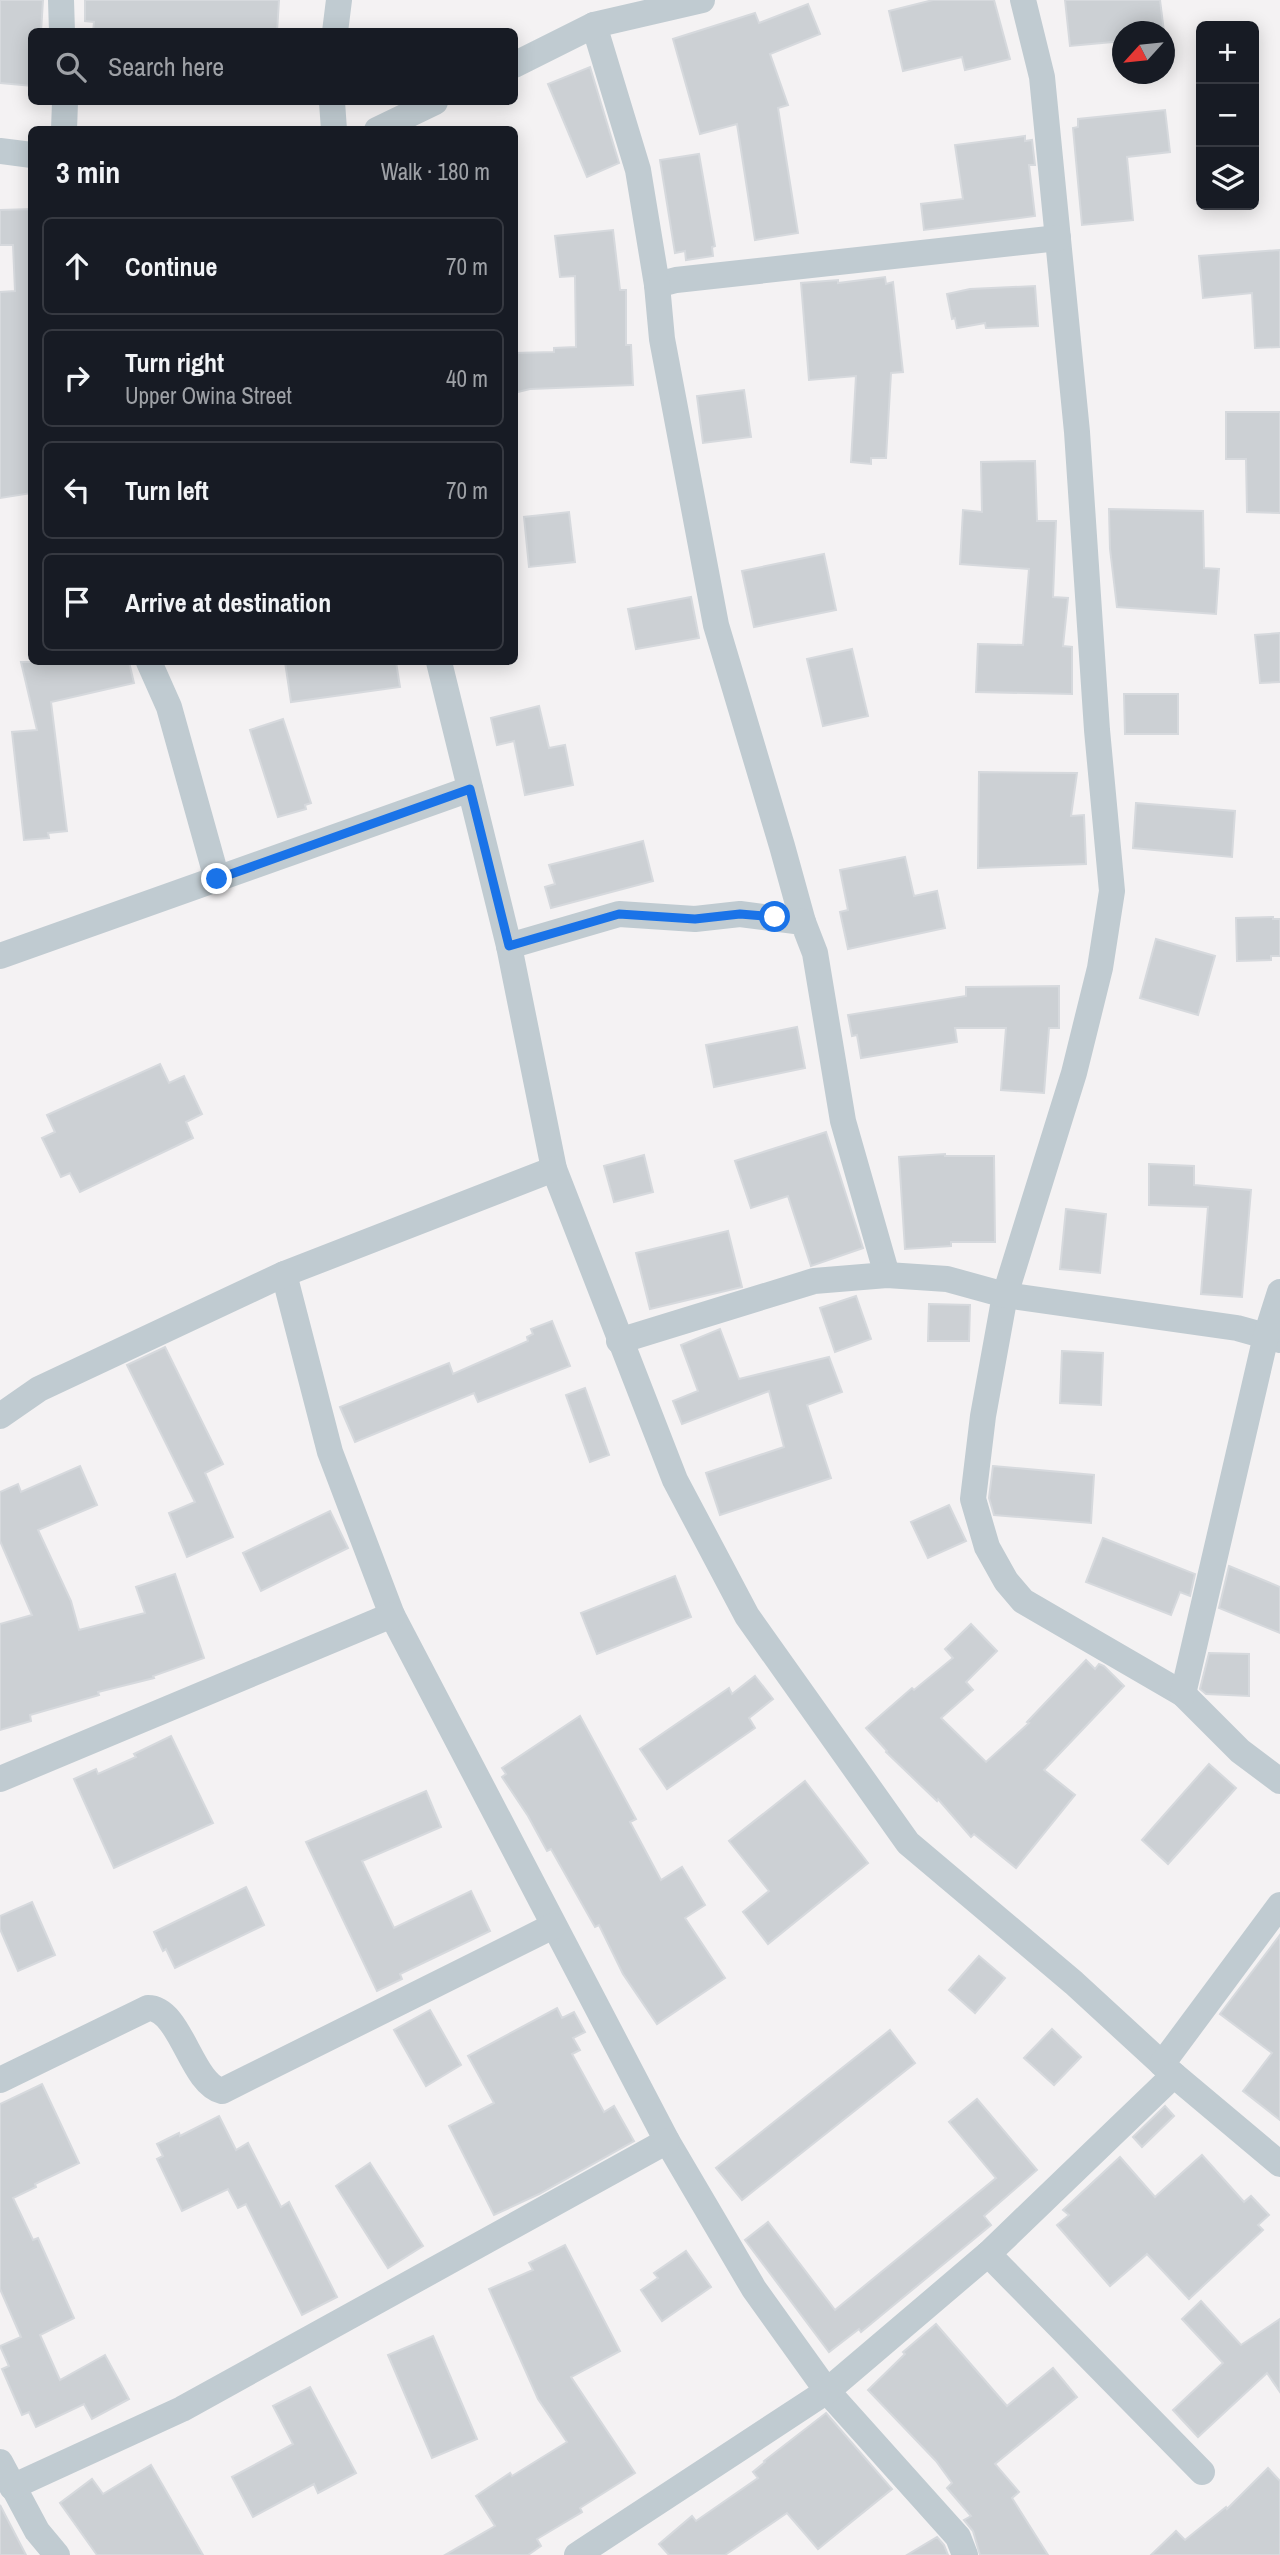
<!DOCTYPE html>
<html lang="en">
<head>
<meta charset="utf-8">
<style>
	:root { --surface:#171b24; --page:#20242c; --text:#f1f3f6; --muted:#9ea1a6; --line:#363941 }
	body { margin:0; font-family:"Archivo Narrow",sans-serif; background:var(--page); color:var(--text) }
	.controls { position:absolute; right:21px; top:21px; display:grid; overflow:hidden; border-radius:10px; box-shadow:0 4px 18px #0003 }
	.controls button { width:63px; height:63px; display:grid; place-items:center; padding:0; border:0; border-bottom:2px solid var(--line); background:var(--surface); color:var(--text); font:35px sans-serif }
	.compass { position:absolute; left:1112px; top:21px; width:63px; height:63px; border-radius:50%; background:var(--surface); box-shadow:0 4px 18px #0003; rotate:243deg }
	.stop { position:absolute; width:21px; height:21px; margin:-16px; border:5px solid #1a73e8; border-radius:50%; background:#fff }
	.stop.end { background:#1a73e8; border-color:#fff; box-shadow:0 2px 7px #0008 }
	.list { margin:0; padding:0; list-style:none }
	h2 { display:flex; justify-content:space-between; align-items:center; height:91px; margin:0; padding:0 28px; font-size:30px }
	h2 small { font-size:23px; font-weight:400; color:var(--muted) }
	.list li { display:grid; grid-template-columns:46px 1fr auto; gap:21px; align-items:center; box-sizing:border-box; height:98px; margin:0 14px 14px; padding:0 14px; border:2px solid var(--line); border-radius:10px }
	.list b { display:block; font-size:26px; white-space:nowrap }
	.list p { margin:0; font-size:23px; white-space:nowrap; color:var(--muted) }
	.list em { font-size:23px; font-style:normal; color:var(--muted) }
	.icon { flex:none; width:38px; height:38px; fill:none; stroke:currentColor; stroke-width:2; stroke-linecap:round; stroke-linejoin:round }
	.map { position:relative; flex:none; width:1280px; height:2555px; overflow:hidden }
	.search { position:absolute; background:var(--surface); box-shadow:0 4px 18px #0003; left:28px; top:28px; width:490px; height:77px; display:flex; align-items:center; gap:18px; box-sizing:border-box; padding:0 24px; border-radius:10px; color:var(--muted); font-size:26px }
	.panel { position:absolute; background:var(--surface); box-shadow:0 4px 18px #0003; left:28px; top:126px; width:490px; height:539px; border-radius:10px }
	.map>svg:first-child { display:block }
	.building { fill:#ccd0d4; stroke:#d6d9dd; stroke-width:2 }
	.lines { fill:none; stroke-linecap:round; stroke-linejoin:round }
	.street { stroke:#c0cbd1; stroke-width:26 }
	.route { stroke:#1a73e8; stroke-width:9 }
</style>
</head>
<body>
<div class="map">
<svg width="1280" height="2555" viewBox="0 0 1280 2555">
	<rect width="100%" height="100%" fill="#f4f2f3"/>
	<g class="building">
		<path d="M0,0H43L41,32H32V86L0,83Z"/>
		<path d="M85,0H279L277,32H93L94,22L85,21Z"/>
		<path d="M933,0H994L1010,59L965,70L962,57L903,71L889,11Z"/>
		<path d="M1065,0H1160L1164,32H1123V41L1070,46Z"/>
		<path d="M808,4L820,34L770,54L788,105L778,108L798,233L755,240L737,124L700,134L673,39L755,13L759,23Z"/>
		<path d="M590,67L619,163L587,177L548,84Z"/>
		<path d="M1165,110L1170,152L1127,157L1133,220L1082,225L1073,128L1078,127V119Z"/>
		<path d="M1025,136V141L1032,140L1035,165H1029L1035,216L924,230L921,204L963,199L955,145Z"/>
		<path d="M699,154L715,246L712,247L713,256L686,260L685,251L675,253L660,160Z"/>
		<path d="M32,209V493L0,498V292L15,291L13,245H0V210Z"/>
		<path d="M613,230L620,290H626V345H631L633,385L530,389L514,393V353L554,352V348L576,347L575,276L560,277L555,236Z"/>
		<path d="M1280,250V347L1255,348L1252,293L1203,298L1199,256Z"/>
		<path d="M885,277L886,284L893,282L903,372L891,373L886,458H871V464L851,462L856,376L809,380L801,283L838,280V283Z"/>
		<path d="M1035,286L1038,326L986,328L985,323L957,328L955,318L952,319L947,294L970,289Z"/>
		<path d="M744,390L751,437L703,443L697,396Z"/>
		<path d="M1226,412H1280V513L1247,512L1246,459H1226Z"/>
		<path d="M1035,461L1037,521H1056L1053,597L1068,598L1063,646L1072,647V694L976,692L978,644L1023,645L1029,569L960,564L963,510L982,512L981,462Z"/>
		<path d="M1109,509L1203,511L1204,568L1219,569L1216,614L1117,607L1110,549Z"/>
		<path d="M569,512L575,562L529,567L524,517Z"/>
		<path d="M824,554L836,610L754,627L742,571Z"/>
		<path d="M691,597L699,638L636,649L628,609Z"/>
		<path d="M1280,633V682L1260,683L1255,635Z"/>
		<path d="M852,649L868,716L823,726L807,659Z"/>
		<path d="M21,662H129L134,683L51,702L67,831L48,833L49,838L24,840L12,732L37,730Z"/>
		<path d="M285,662H396L400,687L291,702Z"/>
		<path d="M1124,694H1178V734H1125Z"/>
		<path d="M539,706L549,748L565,745L573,785L525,795L514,741L497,745L491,718Z"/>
		<path d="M283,719L311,803L305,805L306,809L278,817L250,730Z"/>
		<path d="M979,772L1077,773L1071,816L1084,815L1086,864L978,868Z"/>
		<path d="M1136,803L1235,811L1232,857L1133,848Z"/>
		<path d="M643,841L653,881L551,908L545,887L555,884L549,865Z"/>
		<path d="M905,857L914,896L937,891L945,928L848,949L840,912L848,910L840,870Z"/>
		<path d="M1273,917V919H1280V956H1271V960L1237,961L1236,918Z"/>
		<path d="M1156,939L1215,956L1198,1015L1140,998Z"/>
		<path d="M1059,986V1028H1049L1044,1093L1001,1090L1006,1028H955L957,1042L861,1058L857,1035L852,1036L848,1015L966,996V987Z"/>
		<path d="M797,1027L805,1068L714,1087L706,1045Z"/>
		<path d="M160,1064L169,1083L184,1076L202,1114L186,1122L193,1138L80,1192L70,1173L61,1177L42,1138L55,1132L47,1115Z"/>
		<path d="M826,1132L863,1248L811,1266L788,1196L751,1208L735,1161Z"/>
		<path d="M945,1154V1156H994L995,1242H951V1246L905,1249L899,1157Z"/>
		<path d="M644,1155L653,1192L614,1202L604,1166Z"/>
		<path d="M1149,1164L1194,1166V1185L1251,1190L1242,1297L1201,1294L1208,1207L1149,1205Z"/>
		<path d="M1066,1209L1106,1214L1100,1273L1060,1269Z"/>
		<path d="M728,1231L742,1287L650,1309L636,1253Z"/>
		<path d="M856,1296L871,1339L835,1352L820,1308Z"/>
		<path d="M929,1304L970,1305L969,1341H928Z"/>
		<path d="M552,1321L570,1366L478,1402L474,1393L355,1442L340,1407L449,1363L453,1374L528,1341L527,1337L533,1334L531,1329Z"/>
		<path d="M720,1329L739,1379L829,1357L842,1392L807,1405L831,1478L720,1515L706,1473L784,1447L769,1391L682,1424L673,1401L698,1391L681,1345Z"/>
		<path d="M165,1347L223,1464L205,1473L233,1537L187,1557L169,1513L195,1502L127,1365Z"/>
		<path d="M1062,1351L1103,1353L1101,1405L1060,1403Z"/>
		<path d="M585,1388L609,1455L590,1462L566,1395Z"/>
		<path d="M80,1466L97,1505L38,1530L71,1601L79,1630L145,1613L136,1587L175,1574L204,1658L153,1676L154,1678L98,1692L99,1695L30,1715L31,1721L0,1730V1624L32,1615L0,1541V1492L18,1484L21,1492Z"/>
		<path d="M993,1466L1094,1475L1091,1523L994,1515L989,1498Z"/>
		<path d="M949,1505L966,1541L928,1558L911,1522Z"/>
		<path d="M330,1511L348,1548L261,1591L243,1553Z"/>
		<path d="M1103,1538L1195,1574L1190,1596L1180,1592L1171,1615L1086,1582Z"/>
		<path d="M1229,1566L1280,1587V1633L1219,1608Z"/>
		<path d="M675,1576L691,1617L597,1654L581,1613Z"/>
		<path d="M971,1624L997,1651L966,1682L973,1690L941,1718L986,1762L1029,1723L1027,1722L1086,1660L1095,1669L1099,1664L1104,1666L1124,1686L1044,1770L1075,1795L1016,1868L974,1834L971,1837L938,1799L937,1801L886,1752L887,1751L866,1728L912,1688L914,1690L953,1658L945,1649Z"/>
		<path d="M1209,1653L1249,1654V1696L1206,1694L1200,1689Z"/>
		<path d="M755,1676L773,1699L749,1718L755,1728L667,1789L640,1749L729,1688L732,1694Z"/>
		<path d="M580,1716L636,1819L630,1822L661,1880L682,1867L705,1905L685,1918L725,1978L657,2024L623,1974L599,1925L595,1927L551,1849L547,1851L528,1816L502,1777L506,1774L502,1768Z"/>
		<path d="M171,1736L213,1823L114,1868L74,1779L96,1769L98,1774L136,1757L134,1754Z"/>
		<path d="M1209,1764L1236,1788L1168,1864L1142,1840Z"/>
		<path d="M805,1781L868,1863L768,1944L743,1912L769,1891L729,1841Z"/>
		<path d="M426,1791L441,1827L362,1861L394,1928L471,1891L490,1931L400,1974L402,1979L377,1991L306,1842Z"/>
		<path d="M246,1887L264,1925L175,1968L166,1949L163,1951L154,1932Z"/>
		<path d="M32,1902L55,1955L18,1971L0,1929V1916Z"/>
		<path d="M1280,1935V2120L1243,2091L1272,2053L1220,2014Z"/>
		<path d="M979,1956L1005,1978L975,2013L949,1990Z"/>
		<path d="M557,2008L562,2018L574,2012L585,2032L573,2038L580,2050L572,2054L604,2112L614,2106L634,2141L539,2194L494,2215L449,2126L494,2103L468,2056Z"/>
		<path d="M430,2010L461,2065L426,2086L394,2030Z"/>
		<path d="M1052,2029L1081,2057L1054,2085L1024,2058Z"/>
		<path d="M890,2030L915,2063L742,2200L716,2168Z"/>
		<path d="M42,2084L79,2163L35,2184L36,2187L13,2198L33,2240L38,2238L74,2318L40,2335L60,2380L105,2355L129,2399L92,2419L84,2404L36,2427L29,2412L22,2415L2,2369L9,2366L0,2346L21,2337L0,2289V2104Z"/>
		<path d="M977,2099L1037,2170L984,2216L991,2225L861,2332L859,2329L829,2352L745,2240L768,2222L835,2310L996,2178L949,2122Z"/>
		<path d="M1165,2106L1174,2116L1142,2147L1133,2137Z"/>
		<path d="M219,2116L236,2150L248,2143L281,2207L289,2202L337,2297L302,2315L246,2204L238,2208L228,2189L182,2211L157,2159L163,2156L157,2144L179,2133L180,2136Z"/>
		<path d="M1202,2155L1244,2202L1251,2196L1269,2215L1258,2225L1263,2230L1189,2299L1147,2254L1110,2286L1057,2225L1069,2215L1063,2210L1120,2157L1155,2197Z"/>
		<path d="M370,2163L423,2246L388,2268L336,2186Z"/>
		<path d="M565,2245L620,2351L571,2377L635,2473L580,2508L582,2512L537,2539L541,2546L528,2555H445L495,2526L476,2496L510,2473L512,2476L567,2442L538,2399L489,2289L533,2270L529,2263Z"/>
		<path d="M686,2251L711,2287L662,2321L641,2290L658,2278L654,2273Z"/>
		<path d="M1201,2301L1241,2345L1280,2319V2392L1267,2373L1198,2437L1173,2410L1223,2363L1182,2319Z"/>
		<path d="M936,2324L1007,2406L1053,2368L1077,2397L995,2464L1019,2492L1012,2498L1048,2555H980L973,2531L964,2520L971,2516L947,2488L952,2483L936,2461L868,2390L905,2354L903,2352Z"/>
		<path d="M433,2336L477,2439L432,2458L388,2355Z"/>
		<path d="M310,2387L356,2473L318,2493L314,2484L253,2517L232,2477L293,2444L273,2406Z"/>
		<path d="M826,2413L892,2489L818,2549L787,2513L725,2555H669L659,2544L692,2516L696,2521L758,2478L753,2472L765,2462L764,2461Z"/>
		<path d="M151,2465L203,2555H97L60,2503L92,2479L103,2494Z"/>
		<path d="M1268,2468L1280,2481V2555H1151L1176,2531L1185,2540L1226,2507L1227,2509Z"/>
		<path d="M0,2505L26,2555H0Z"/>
		<path d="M937,2537L944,2545L948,2555H907Z"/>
	</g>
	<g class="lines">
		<g class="street">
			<path d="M61,0L62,32"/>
			<path d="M1023,0L1042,77L1077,432L1097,730L1112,891L1100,968L1074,1073L1005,1295L983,1416L973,1499L987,1547L1006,1581L1023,1601L1183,1694L1240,1751L1280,1781"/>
			<path d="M594,25L638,170L657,285L676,280L1058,238"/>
			<path d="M335,32L339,0"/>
			<path d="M514,65L594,25L702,0"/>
			<path d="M332,102L334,130"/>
			<path d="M64,130L65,102"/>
			<path d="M377,130L435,102"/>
			<path d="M0,151L32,155"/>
			<path d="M657,285L662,339L716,625L782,846L803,922"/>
			<path d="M149,662L169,707L217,879"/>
			<path d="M439,662L509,946L554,1169L675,1480L747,1616L908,1843L1074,1983L1174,2075L1280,2164"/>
			<path d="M509,946L619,914L695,919L740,914L803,922L815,953L843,1121L887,1275"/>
			<path d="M0,956L470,789"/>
			<path d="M284,1274L330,1452L392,1615L667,2141L754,2289L827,2391L958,2537L965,2555"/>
			<path d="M619,1341L814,1281L887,1275L947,1279L1005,1295L1237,1328L1280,1340"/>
			<path d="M0,1416L39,1389L284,1274L554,1169"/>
			<path d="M1183,1694L1266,1336L1280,1292"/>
			<path d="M0,1779L392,1615"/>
			<path d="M1162,2064L1280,1905"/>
			<path d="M0,2080L148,2008C181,2008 191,2084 222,2091L553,1926"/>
			<path d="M988,2254L1202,2472"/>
			<path d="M0,2462L37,2531L57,2555"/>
			<path d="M12,2487L182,2409L667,2141"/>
			<path d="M577,2555L827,2391L988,2254L1174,2075"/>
		</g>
	</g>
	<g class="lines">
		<path class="route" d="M217,879L470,789L509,946L619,914L695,919L740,914L775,917"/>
	</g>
</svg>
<div class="controls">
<button>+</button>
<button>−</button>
<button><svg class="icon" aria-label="layers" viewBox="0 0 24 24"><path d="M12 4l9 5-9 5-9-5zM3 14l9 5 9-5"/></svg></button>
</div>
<svg class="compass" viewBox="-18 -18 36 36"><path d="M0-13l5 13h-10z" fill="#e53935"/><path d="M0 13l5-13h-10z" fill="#9ea1a6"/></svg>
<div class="stop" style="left:775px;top:917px"></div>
<div class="stop end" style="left:217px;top:879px"></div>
<div class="search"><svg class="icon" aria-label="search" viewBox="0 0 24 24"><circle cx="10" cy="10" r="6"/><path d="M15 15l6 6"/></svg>Search here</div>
<section class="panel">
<h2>3 min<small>Walk · 180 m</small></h2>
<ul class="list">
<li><svg class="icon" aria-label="ahead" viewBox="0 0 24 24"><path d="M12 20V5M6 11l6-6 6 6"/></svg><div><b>Continue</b></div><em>70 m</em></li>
<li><svg class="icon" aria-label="right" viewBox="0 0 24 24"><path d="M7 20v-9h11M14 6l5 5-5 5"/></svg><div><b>Turn right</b><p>Upper Owina Street</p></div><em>40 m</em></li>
<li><svg class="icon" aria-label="left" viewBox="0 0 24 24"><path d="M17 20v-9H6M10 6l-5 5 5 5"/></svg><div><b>Turn left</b></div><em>70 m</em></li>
<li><svg class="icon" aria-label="arrive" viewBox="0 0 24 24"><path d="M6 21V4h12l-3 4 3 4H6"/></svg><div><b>Arrive at destination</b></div></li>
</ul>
</section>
</div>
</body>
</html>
